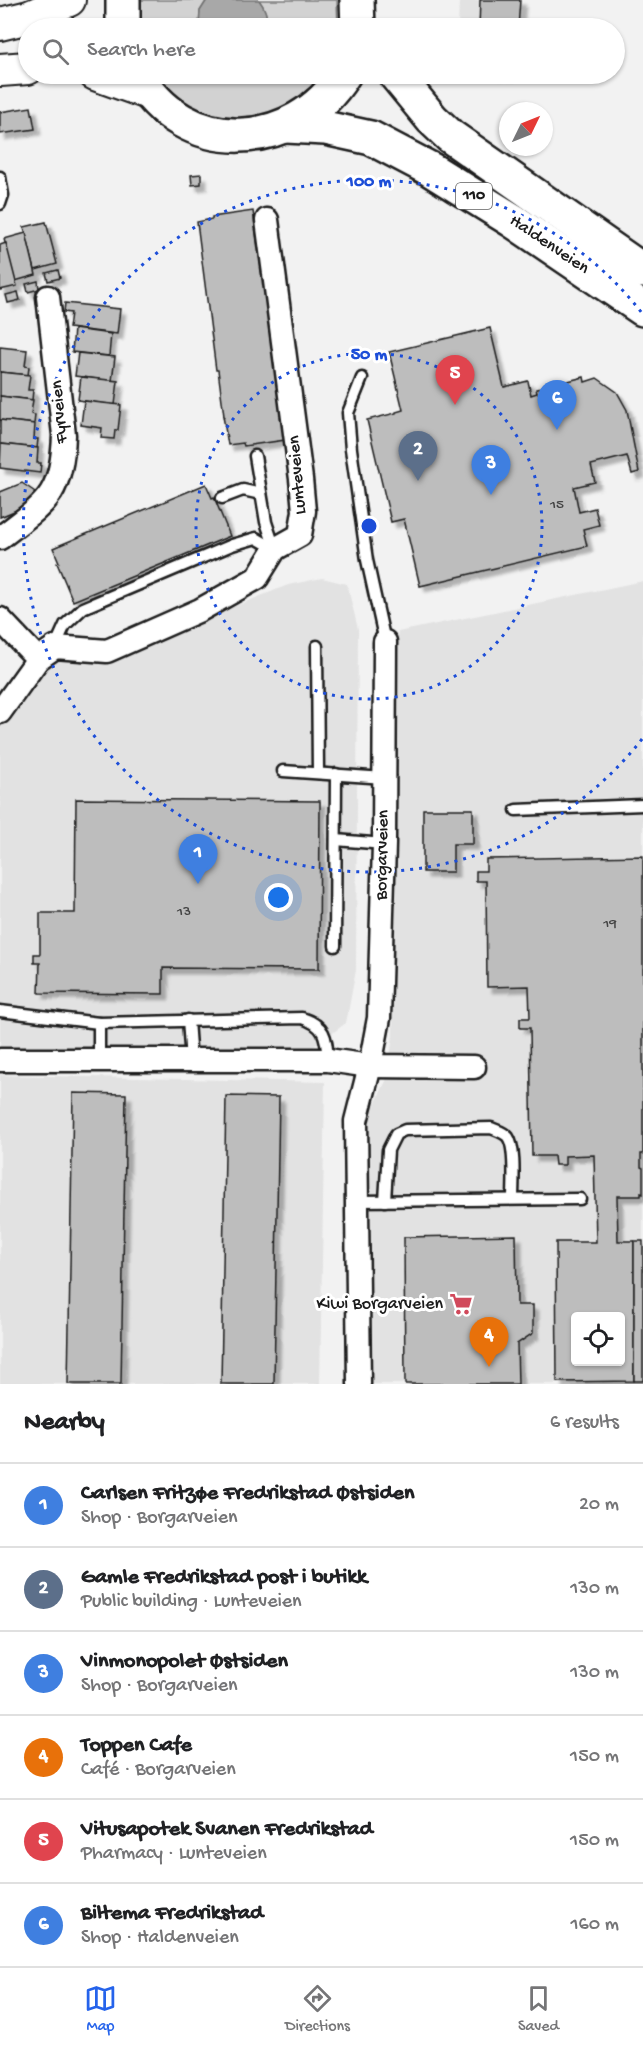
<!DOCTYPE html>
<html lang="en">
<head>
<meta charset="utf-8">
<style>
	:root { --surface:#fff; --page:#f2f2f2; --text:#202124; --muted:#757577; --line:#e0e0e0; --accent:#2563eb }
	body { margin:0; font-family:"Gochi Hand",sans-serif; background:var(--page); color:var(--text) }
	.controls { position:absolute; right:18px; bottom:18px; display:grid; overflow:hidden; border-radius:6px; box-shadow:0 2px 4px #0004 }
	.controls button { width:54px; height:54px; display:grid; place-items:center; padding:0; border:0; border-bottom:2px solid var(--line); background:var(--surface); color:var(--text); font:30px sans-serif }
	.compass { position:absolute; left:499px; top:102px; width:54px; height:54px; border-radius:50%; background:var(--surface); box-shadow:0 2px 4px #0004; rotate:47deg }
	.you { position:absolute; left:279px; top:898px; width:21px; height:21px; margin:-15px; border:4px solid #fff; border-radius:50%; background:#1a73e8; box-shadow:0 0 0 9px #1a73e833 }
	.badge { display:grid; place-items:center; width:39px; height:39px; border-radius:50%; background:var(--accent); color:#fff; font-size:20px; font-weight:700 }
	.pin { position:absolute; translate:-50% -50px; filter:drop-shadow(0 2px 3px #0008) }
	.pin::after { content:''; position:absolute; top:32px; width:21px; height:18px; background:inherit; clip-path:polygon(0 0,100% 0,50% 100%) }
	.list { margin:0; padding:0; list-style:none }
	h2 { display:flex; justify-content:space-between; align-items:center; height:78px; margin:0; padding:0 24px; font-size:26px }
	h2 small { font-size:20px; font-weight:400; color:var(--muted) }
	.list li { display:grid; grid-template-columns:39px 1fr auto; gap:18px; align-items:center; box-sizing:border-box; height:84px; padding:0 24px; border-top:2px solid var(--line) }
	.list b { display:block; font-size:22px; white-space:nowrap }
	.list p { margin:0; font-size:20px; white-space:nowrap; color:var(--muted) }
	.list em { font-size:20px; font-style:normal; color:var(--muted) }
	.icon { flex:none; width:33px; height:33px; fill:none; stroke:currentColor; stroke-width:2; stroke-linecap:round; stroke-linejoin:round }
	.map { position:relative; flex:none; width:643px; height:1384px; overflow:hidden }
	.search { position:absolute; background:var(--surface); box-shadow:0 2px 4px #0004; left:18px; right:18px; top:18px; height:66px; display:flex; align-items:center; gap:15px; box-sizing:border-box; padding:0 21px; border-radius:33px; color:var(--muted); font-size:22px }
	.sheet { height:582px; background:var(--surface) }
	nav { display:flex; justify-content:space-around; align-items:center; box-sizing:border-box; height:84px; border-top:2px solid var(--line); background:var(--surface); font-size:16px; color:var(--muted) }
	nav a { display:grid; justify-items:center; gap:3px }
	nav .on { color:var(--accent) }
	.map>svg:first-child { display:block }
	.built { fill:#e2e2e2; fill-rule:evenodd }
	.green { fill:#d2d2d2; stroke:#777; stroke-width:1.5 }
	.water { fill:#a8a8a8; stroke:#707070; stroke-width:1.5 }
	.building { fill:#bdbdbd; stroke:#1c1c1c; stroke-width:1.5; fill-rule:evenodd; filter:url(#shadow) }
	.lines { fill:none; stroke-linecap:round; stroke-linejoin:round }
	.lane-casing { stroke:#1c1c1c; stroke-width:15 }
	.street-casing { stroke:#1c1c1c; stroke-width:27 }
	.secondary-casing { stroke:#1c1c1c; stroke-width:36 }
	.highway-casing { stroke:#1c1c1c; stroke-width:38 }
	.lane { stroke:#fff; stroke-width:10 }
	.street { stroke:#fff; stroke-width:22 }
	.secondary { stroke:#fff; stroke-width:32 }
	.highway { stroke:#fff; stroke-width:33 }
	.ring { fill:none; stroke:#1d4ed8; stroke-width:3; stroke-dasharray:3 6 }
	.labels { text-anchor:middle; dominant-baseline:central; stroke-width:6; stroke-linejoin:round; paint-order:stroke }
	.number-label { font-size:15px; fill:#444 }
	.shield { fill:#fff; stroke:#606060; stroke-width:1.5 }
	.shield-label { font-size:16px; font-weight:bold; fill:#1c1c1c }
	.street-label { font-size:18px; fill:#1c1c1c; stroke:#fff }
	.poi-label { font-size:18px; fill:#1c1c1c; stroke:#fff; text-anchor:end }
	.centre { fill:#1d4ed8; stroke:#fff; stroke-width:3 }
	.ring-label { font-size:18px; text-anchor:middle; font-weight:bold; fill:#1d4ed8; stroke:#fff; stroke-width:6; stroke-linejoin:round; paint-order:stroke }
</style>
</head>
<body>
<div class="map">
<svg width="643" height="1384" viewBox="0 0 643 1384">
	<defs>
		<filter id="shadow"><feDropShadow dx="5.5" dy="5.5" stdDeviation="1.5" flood-color="#0004"/></filter>
	</defs>
	<rect width="100%" height="100%" fill="#f2f2f2"/>
	<filter id="ink" filterUnits="userSpaceOnUse"><feTurbulence type="fractalNoise" baseFrequency=".0167" numOctaves="2"/><feDisplacementMap in="SourceGraphic" scale="12" xChannelSelector="R" yChannelSelector="G"/><feConvolveMatrix kernelMatrix="1 2 1 2 8 2 1 2 1" color-interpolation-filters="sRGB"/></filter>
	<g filter="url(#ink)">
		<g class="built">
			<path d="M459,0H518L517,28H458Z"/>
			<path d="M456,74H516L515,83L455,76Z"/>
			<path d="M322,578L347,584L358,629L356,970L346,1023L308,1051L0,1047V724L41,670L59,658L97,662L288,585Z"/>
			<path d="M643,581V1384H372L367,1142L371,1112L387,1079L393,1036V666L398,632ZM576,1316H620V1362H576Z"/>
			<path d="M0,1075L325,1082L320,1384H0Z"/>
		</g>
		<g class="green">
			<path d="M135,0H207L200,11L199,28H133Z"/>
			<path d="M259,0H337L338,28H267C268,17 266,9 259,0Z"/>
			<path d="M147,74H324L304,97L275,116L241,124L206,120Z"/>
		</g>
		<path class="water" d="M207,0H259C266,9 268,17 267,28H199L200,11Z"/>
		<g class="building">
			<path d="M480,0H520L518,28H479Z"/>
			<path d="M31,107L35,129L0,134V112Z"/>
			<path d="M201,174V184L192,185L191,175Z"/>
			<path d="M253,211L285,440L244,446L243,443L228,445L223,416H224L218,370H216L197,222L212,219V217Z"/>
			<path d="M46,222L57,264L35,270L24,227Z"/>
			<path d="M26,233L36,275L15,281L4,239Z"/>
			<path d="M6,243L17,286L0,290V245Z"/>
			<path d="M58,270L60,278L48,281L46,273Z"/>
			<path d="M38,281L39,289L28,292L26,284Z"/>
			<path d="M18,292L20,300L8,303L6,295Z"/>
			<path d="M65,303L120,309L117,334L69,328L71,313L64,312Z"/>
			<path d="M490,328L504,387L528,381L531,395L537,393L536,389L584,377L585,382L597,378L617,392L627,410L639,472L632,474L627,456L591,465L595,482L574,487L579,512L595,508L599,525L583,529L587,546L420,586L404,519L391,522L367,420L396,413V412L403,410L389,352Z"/>
			<path d="M74,329L111,334L109,356L72,352Z"/>
			<path d="M0,347L27,350L25,366L29,367L28,375L0,372Z"/>
			<path d="M78,353L115,357L112,381L75,376Z"/>
			<path d="M0,372L30,375L28,390H33L32,400L0,396Z"/>
			<path d="M81,377L118,381L115,405L78,400Z"/>
			<path d="M0,396L33,400L31,414L35,415L34,424L0,420Z"/>
			<path d="M84,401L121,405L118,430H115L114,439L101,438L102,428L81,425Z"/>
			<path d="M0,420L35,424L34,439H38L37,448L0,444Z"/>
			<path d="M1,444L38,448L37,463H41L40,473L0,468Z"/>
			<path d="M22,483L41,496L31,504L0,517V492Z"/>
			<path d="M206,484L212,498L214,497L230,536L73,601L57,563L59,562L53,548Z"/>
			<path d="M76,799L320,801L319,969L163,968V994L39,993L40,963H34V954H40V913H75Z"/>
			<path d="M423,809H473V844H453V872H423Z"/>
			<path d="M643,856V1154H641V1167L643,1168V1194L641,1193V1196H617L618,1241H634V1381L557,1382L556,1242H596L594,1155L565,1156V1165H555L554,1156H532L530,1028H520V1018H530L529,986L487,987L486,881H476V871H486V859ZM576,1316H620V1362H576Z"/>
			<path d="M73,1093L126,1094L121,1384H68Z"/>
			<path d="M226,1096L279,1097L274,1384H221Z"/>
			<path d="M516,1235L517,1305H533V1333L517,1344L518,1384H405L404,1237Z"/>
			<rect x="634" y="1241" width="9" height="140"/>
		</g>
		<g class="lines">
			<g class="lane-casing">
				<g id="lane">
					<path d="M0,177L3,195L0,204"/>
					<path d="M362,378L348,413L351,449L367,560L385,642"/>
					<path d="M255,456L266,522L275,549"/>
					<path d="M222,498L243,490L261,494"/>
					<path d="M317,646L318,773"/>
					<path d="M55,647L65,625L83,608L232,545L256,538L275,549"/>
					<path d="M283,771L385,778"/>
					<path d="M516,810L643,805"/>
					<path d="M336,840L384,844"/>
					<path d="M335,946L336,774"/>
					<path d="M0,1011L99,1023L302,1018C326,1026 326,1037 328,1060"/>
					<path d="M188,1020L191,1061"/>
					<path d="M99,1023V1060"/>
					<path d="M357,1201L580,1199"/>
					<path d="M385,1201L388,1150L396,1134L405,1130L491,1128C496,1130 504,1132 508,1137C516,1148 513,1185 513,1199"/>
				</g>
			</g>
			<g class="street-casing">
				<g id="street">
					<path d="M0,538C45,503 62,497 64,435L48,297"/>
					<path d="M0,619L38,659"/>
					<path d="M0,712L38,659L55,647L107,651L200,610L257,578L275,549L300,535L304,511L301,479L267,220"/>
					<path d="M0,1060H328L370,1066L474,1067"/>
					<path d="M359,1384L356,1121L370,1066L379,1018L384,844L385,642"/>
				</g>
			</g>
			<g class="secondary-casing">
				<g id="secondary">
					<path d="M0,24L29,17L69,0"/>
					<path d="M0,70L28,68"/>
					<path d="M95,74L151,94"/>
				</g>
			</g>
			<g class="highway-casing">
				<g id="highway">
					<path d="M357,0L358,28"/>
					<path d="M123,28V0"/>
					<path d="M137,74C183,158 295,153 344,74"/>
					<path d="M395,74L432,119L450,136L643,271"/>
					<path d="M286,126L325,128L371,138L430,169L512,220L643,309"/>
				</g>
			</g>
			<use href="#lane" class="lane"/>
			<use href="#street" class="street"/>
			<use href="#secondary" class="secondary"/>
			<use href="#highway" class="highway"/>
		</g>
	</g>
	<g class="ring">
		<circle cx="369" cy="526" r="173"/>
		<path d="M642 739A346 346 0 1 1 642 313"/>
	</g>
	<defs>
		<g id="supermarket-bare" transform="scale(1.8)"><path d="M-6-5.5h2.5l.6 2H6L4.5 2H-2.5L-4.4-4H-6ZM-1.5 3.2a1.3 1.3 0 1 0 .1 0ZM3 3.2a1.3 1.3 0 1 0 .1 0Z" fill="#d1495b" stroke="#fff" stroke-width="2.5" paint-order="stroke"/></g>
	</defs>
	<g fill-rule="evenodd">
		<use href="#supermarket-bare" x="461" y="1304"/>
	</g>
	<g class="labels">
		<g class="number-label">
			<text x="557" y="505">15</text>
			<text x="184" y="912">13</text>
			<text x="610" y="924">19</text>
		</g>
		<rect class="shield" x="456" y="183" width="36" height="26" rx="4.5"/>
		<g class="shield-label">
			<text x="474" y="196">110</text>
		</g>
		<g class="street-label">
			<text transform="translate(549 245) rotate(34)">Haldenveien</text>
			<text transform="translate(60 412) rotate(-95)">Fyrveien</text>
			<text transform="translate(298 475) rotate(-95)">Lunteveien</text>
			<text transform="translate(383 855) rotate(-89)">Borgarveien</text>
		</g>
		<g class="poi-label">
			<text x="443" y="1304">Kiwi Borgarveien</text>
		</g>
	</g>
	<circle cx="369" cy="526" r="9" class="centre"/>
	<g class="ring-label">
		<text x="369" y="186">100 m</text>
		<text x="369" y="359">50 m</text>
	</g>
</svg>
<div class="controls">
<button><svg class="icon" aria-label="locate" viewBox="0 0 24 24"><circle cx="12" cy="12" r="6"/><path d="M12 2v4M12 18v4M2 12h4M18 12h4"/></svg></button>
</div>
<svg class="compass" viewBox="-18 -18 36 36"><path d="M0-13l5 13h-10z" fill="#e53935"/><path d="M0 13l5-13h-10z" fill="#757577"/></svg>
<div class="you"></div>
<div class="pin badge" style="left:198px;top:884px;background:#3f7fe0">1</div>
<div class="pin badge" style="left:418px;top:481px;background:#5c6f8a">2</div>
<div class="pin badge" style="left:491px;top:495px;background:#3f7fe0">3</div>
<div class="pin badge" style="left:489px;top:1367px;background:#e8710a">4</div>
<div class="pin badge" style="left:455px;top:405px;background:#e0444e">5</div>
<div class="pin badge" style="left:557px;top:430px;background:#3f7fe0">6</div>
<div class="search"><svg class="icon" aria-label="search" viewBox="0 0 24 24"><circle cx="10" cy="10" r="6"/><path d="M15 15l6 6"/></svg>Search here</div>
</div>
<section class="sheet">
<h2>Nearby<small>6 results</small></h2>
<ul class="list">
<li><span class="badge" style="background:#3f7fe0">1</span><div><b>Carlsen Fritzøe Fredrikstad Østsiden</b><p>Shop · Borgarveien</p></div><em>20 m</em></li>
<li><span class="badge" style="background:#5c6f8a">2</span><div><b>Gamle Fredrikstad post i butikk</b><p>Public building · Lunteveien</p></div><em>130 m</em></li>
<li><span class="badge" style="background:#3f7fe0">3</span><div><b>Vinmonopolet Østsiden</b><p>Shop · Borgarveien</p></div><em>130 m</em></li>
<li><span class="badge" style="background:#e8710a">4</span><div><b>Toppen Cafe</b><p>Café · Borgarveien</p></div><em>150 m</em></li>
<li><span class="badge" style="background:#e0444e">5</span><div><b>Vitusapotek Svanen Fredrikstad</b><p>Pharmacy · Lunteveien</p></div><em>150 m</em></li>
<li><span class="badge" style="background:#3f7fe0">6</span><div><b>Biltema Fredrikstad</b><p>Shop · Haldenveien</p></div><em>160 m</em></li>
</ul>
</section>
<nav>
<a class="on"><svg class="icon" aria-label="map" viewBox="0 0 24 24"><path d="M3 6l6-2 6 2 6-2v14l-6 2-6-2-6 2zM9 4v14M15 6v14"/></svg>Map</a>
<a><svg class="icon" aria-label="directions" viewBox="0 0 24 24"><path d="M12 3l9 9-9 9-9-9zM9 14v-3h6M13 9l2 2-2 2"/></svg>Directions</a>
<a><svg class="icon" aria-label="saved" viewBox="0 0 24 24"><path d="M7 4h10v16l-5-4-5 4z"/></svg>Saved</a>
</nav>
</body>
</html>
